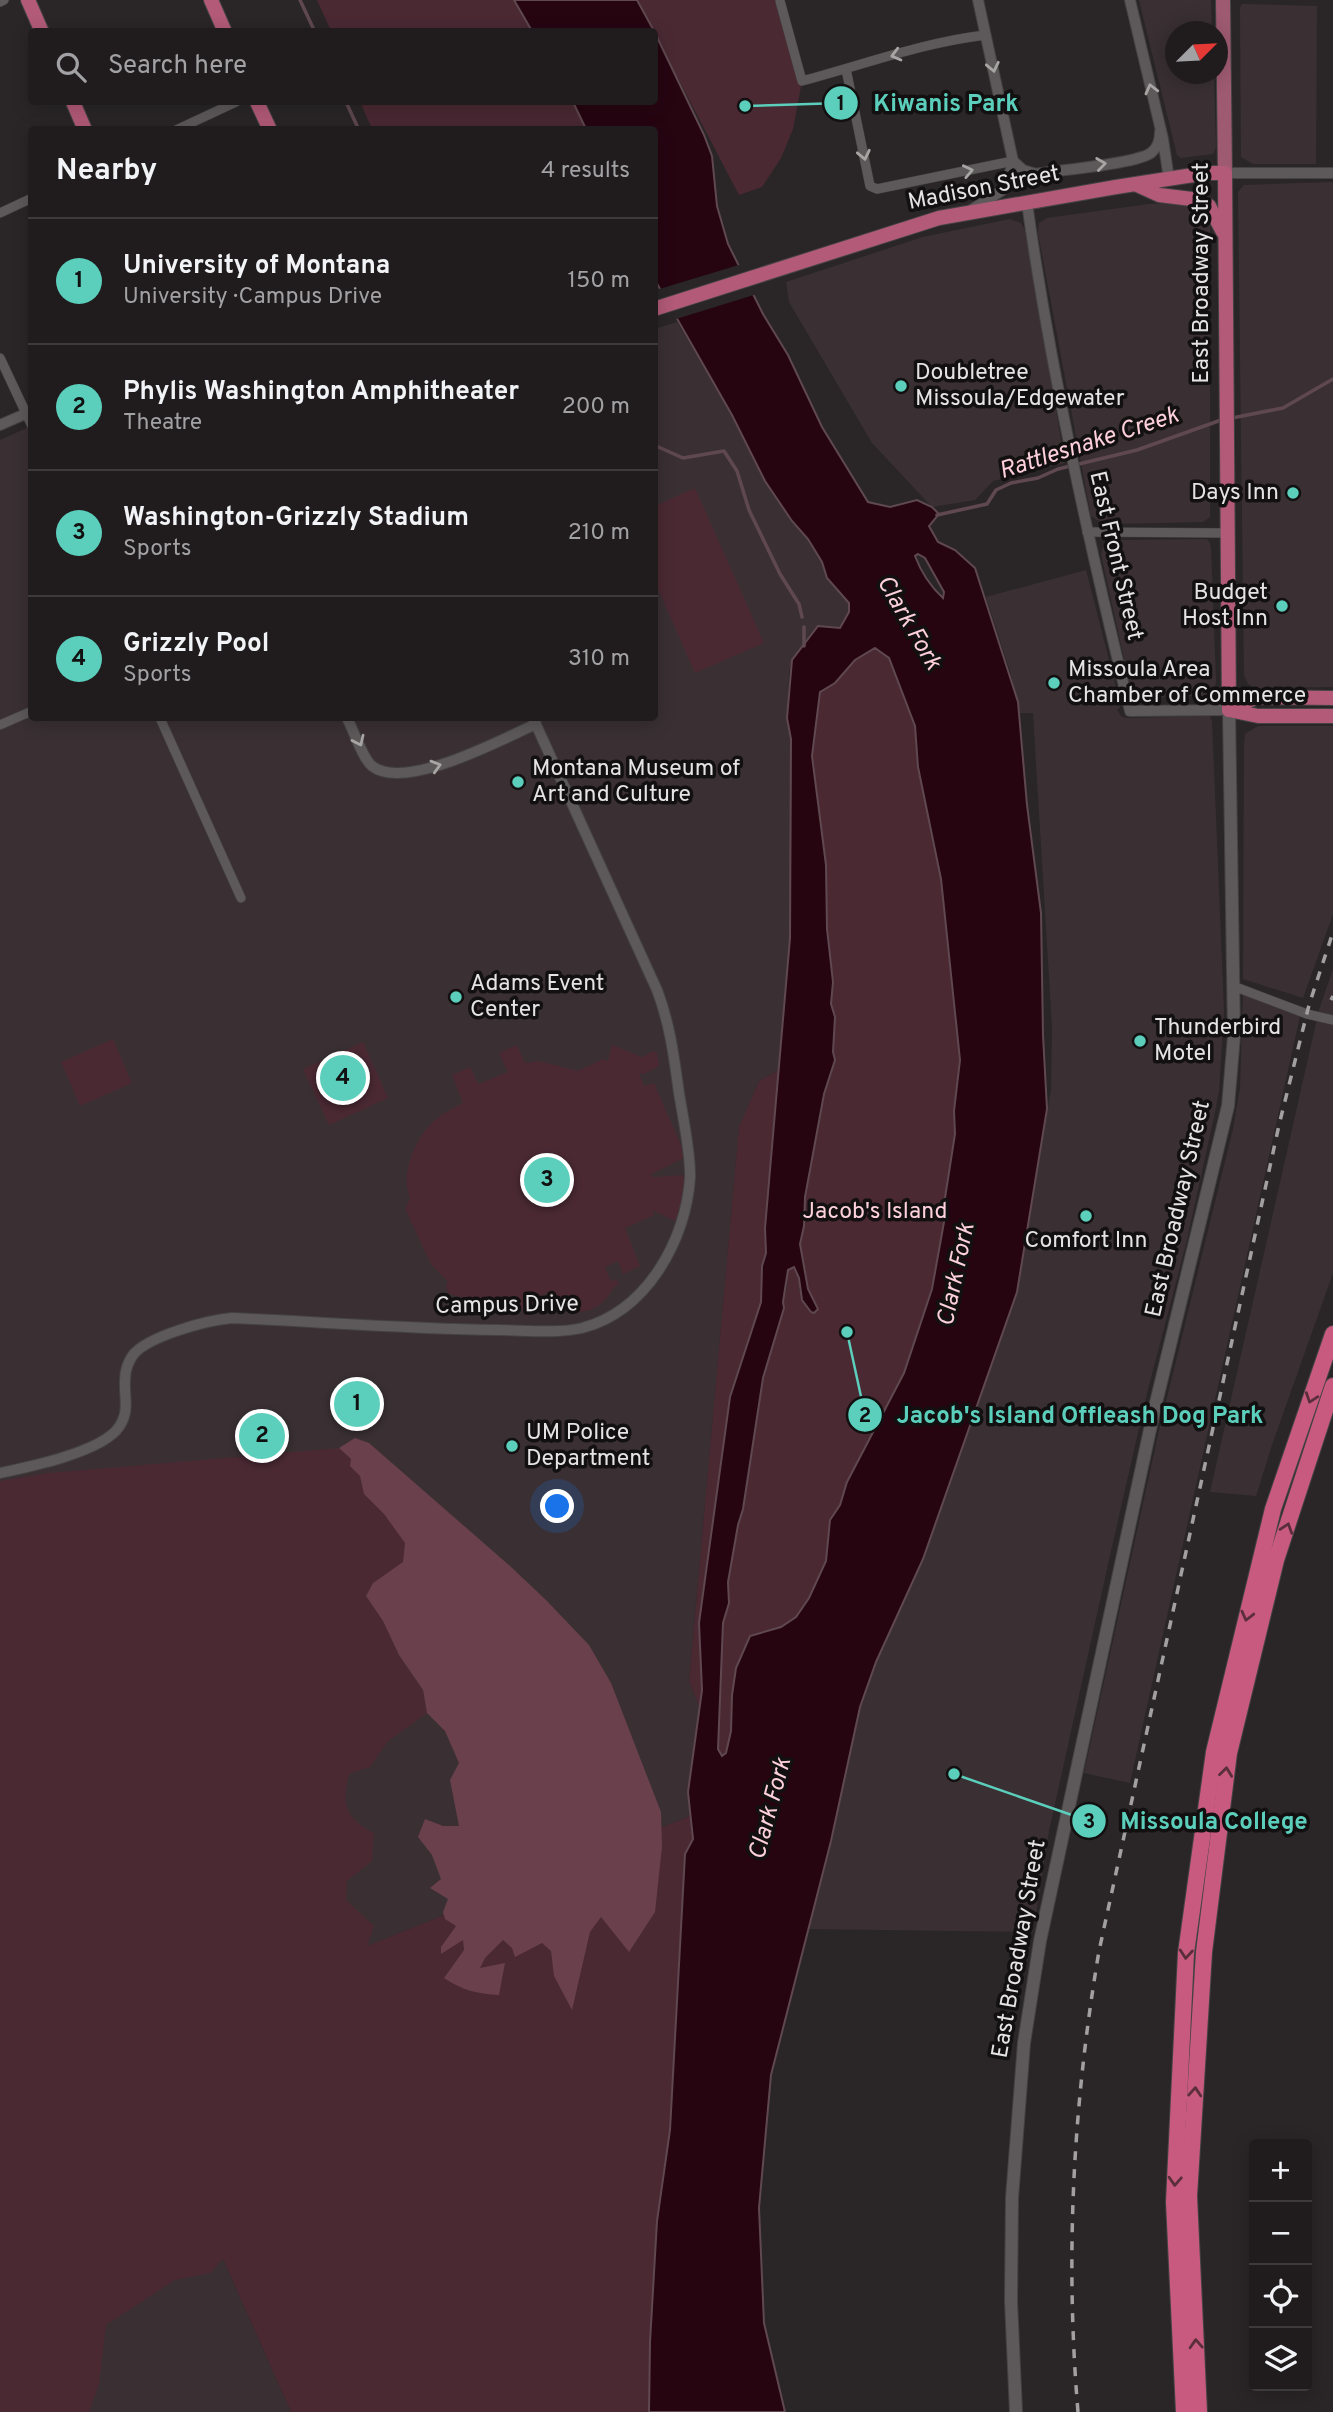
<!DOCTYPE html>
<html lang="en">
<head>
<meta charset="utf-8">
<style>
	:root { --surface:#201c1d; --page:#2d292a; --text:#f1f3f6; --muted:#a2a1a4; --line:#3d3a3b; --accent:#5bcebc }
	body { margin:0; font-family:Overpass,sans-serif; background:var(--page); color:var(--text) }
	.controls { position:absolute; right:21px; bottom:21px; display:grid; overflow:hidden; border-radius:7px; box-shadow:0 4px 18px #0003 }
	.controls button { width:63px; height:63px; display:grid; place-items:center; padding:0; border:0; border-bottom:2px solid var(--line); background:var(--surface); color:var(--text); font:35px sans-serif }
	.compass { position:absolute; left:1165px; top:21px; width:63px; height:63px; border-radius:50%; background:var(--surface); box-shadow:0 4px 18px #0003; rotate:66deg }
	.you { position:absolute; left:558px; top:1507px; width:24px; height:24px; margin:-18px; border:5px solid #fff; border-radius:50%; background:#1a73e8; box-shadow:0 0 0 10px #1a73e833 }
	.badge { display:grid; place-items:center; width:46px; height:46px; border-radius:50%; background:var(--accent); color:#111; font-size:23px; font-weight:700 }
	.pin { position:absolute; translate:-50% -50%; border:4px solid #fff; box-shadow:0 2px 7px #0006 }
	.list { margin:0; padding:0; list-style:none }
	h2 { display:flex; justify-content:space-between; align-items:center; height:91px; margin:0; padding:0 28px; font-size:30px }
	h2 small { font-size:23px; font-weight:400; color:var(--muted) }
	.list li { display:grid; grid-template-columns:46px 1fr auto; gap:21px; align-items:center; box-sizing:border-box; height:126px; padding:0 28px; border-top:2px solid var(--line) }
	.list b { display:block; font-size:26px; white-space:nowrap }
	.list p { margin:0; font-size:23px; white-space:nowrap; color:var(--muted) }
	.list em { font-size:23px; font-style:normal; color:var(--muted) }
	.icon { flex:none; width:38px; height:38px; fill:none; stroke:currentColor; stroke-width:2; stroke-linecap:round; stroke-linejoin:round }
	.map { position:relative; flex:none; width:1333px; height:2412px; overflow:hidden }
	.search { position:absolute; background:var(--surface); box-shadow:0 4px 18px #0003; left:28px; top:28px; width:630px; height:77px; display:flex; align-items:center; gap:18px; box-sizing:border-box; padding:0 24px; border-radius:7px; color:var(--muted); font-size:26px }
	.panel { position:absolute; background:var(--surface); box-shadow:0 4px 18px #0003; left:28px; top:126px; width:630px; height:595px; border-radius:7px }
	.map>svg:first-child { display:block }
	.built { fill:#3a3033 }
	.green { fill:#4a2933 }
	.forest { fill:#69404c }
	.water { fill:#260511; stroke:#5f4850; stroke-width:2; fill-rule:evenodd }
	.pier { fill:#2a2627 }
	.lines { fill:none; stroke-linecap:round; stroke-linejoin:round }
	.stream { stroke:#5f4850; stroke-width:3.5 }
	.minor-casing { stroke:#454243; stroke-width:10 }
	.tertiary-casing { stroke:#454243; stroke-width:12 }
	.secondary-casing { stroke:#454243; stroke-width:14 }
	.primary-casing { stroke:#454243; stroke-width:16 }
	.trunk-casing { stroke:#454243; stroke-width:16 }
	.motorway-casing { stroke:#454243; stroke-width:18 }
	.minor { stroke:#5d595a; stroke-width:9 }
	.tertiary { stroke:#5d595a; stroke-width:10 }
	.secondary { stroke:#5d595a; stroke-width:12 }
	.primary { stroke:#9d5a70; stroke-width:14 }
	.trunk { stroke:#b25a78; stroke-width:14 }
	.motorway { stroke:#c85a7f; stroke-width:16 }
	.rail { stroke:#a3a0a1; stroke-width:3.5; stroke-dasharray:9 9; stroke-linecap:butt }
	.oneway { stroke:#a8a5a5 }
	.oneway2 { stroke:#5b2e3c }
	.poi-dot { fill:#5bcebc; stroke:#121010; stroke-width:2.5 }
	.labels { text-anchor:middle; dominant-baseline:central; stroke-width:7; stroke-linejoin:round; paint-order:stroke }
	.street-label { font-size:23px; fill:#e5e3e3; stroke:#121010 }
	.poi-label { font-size:23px; fill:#e5e3e3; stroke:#121010; text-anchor:start }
	.park-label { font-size:23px; fill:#fed1dc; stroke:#121010 }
	.water-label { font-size:24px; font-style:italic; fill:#fdd0db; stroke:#121010 }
	.leader { fill:none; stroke:#5bcebc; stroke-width:2.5 }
	.callout-dot { fill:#5bcebc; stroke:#121010; stroke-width:2.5 }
	.mark-label { font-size:21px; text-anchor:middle; font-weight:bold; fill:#111 }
	.callout-label { font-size:24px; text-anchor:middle; font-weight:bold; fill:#5bcebc; stroke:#121010; stroke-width:7; stroke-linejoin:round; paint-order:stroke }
</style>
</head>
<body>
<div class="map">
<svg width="1333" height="2412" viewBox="0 0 1333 2412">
	<rect width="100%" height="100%" fill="#2a2627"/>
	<g class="built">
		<path d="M1139,0H1211L1212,31L1176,32V74H1214L1216,147L1213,154L1181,158L1177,155Z"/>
		<path d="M1242,4L1317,6L1316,164H1253L1241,157L1240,8Z"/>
		<path d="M1333,182V687L1256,688L1248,684L1244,675L1238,192L1244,185Z"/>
		<path d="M1196,201L1207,211L1210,220V517L1203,522L1112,524L1097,520L1091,516L1038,233L1039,223L1047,218L1149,204Z"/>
		<path d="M1010,219L1021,223L1025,230L1065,463L993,481L975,500L932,507L872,443L789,302L786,282L923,237Z"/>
		<path d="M677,322L732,415L765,481L792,521L808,539L822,562L827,578L849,603V612L840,628L818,626L792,660L789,672L787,717L791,739L790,938L779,1070L759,1081L739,1128L689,1681L700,1709L688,1792L690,1816L127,2043L291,2412H0V440L31,426L32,718H654L655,329Z"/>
		<path d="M1207,539L1210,543L1211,548L1216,681L1215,689L1211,694L1205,696L1136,697L1131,690L1101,554L1104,544L1108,540Z"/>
		<path d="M1086,570L1119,699L1120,707L1117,710L1121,716L1126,718L1210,716L1212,721L1224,1011L1219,1091L1214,1117L1186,1244L1147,1393L1109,1560L1049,1831L1033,1932L808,1929L831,1841L860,1707L876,1662L923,1559L1017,1292L1051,1090L1052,1027L1033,713H1020L1010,671L986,597Z"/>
		<path d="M1258,726H1333V914L1303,998L1243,979L1244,745L1245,734Z"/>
		<path d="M1333,969V1273L1273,1442L1256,1496L1210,1492L1319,1010Z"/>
		<path d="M1243,994L1300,1016L1130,1783L1084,1773L1160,1426L1233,1129L1240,1088Z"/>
	</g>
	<g class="green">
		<path d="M317,0H514L532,31H331Z"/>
		<path d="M637,0H779L802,81L793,129L781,158L762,187L739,195Z"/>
		<path d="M360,102H573L586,129H372Z"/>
		<path d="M695,488L764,643L695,673L655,582V506Z"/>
		<path d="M875,648L889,658L915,726L918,767L941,879L960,1060L954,1111L955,1134L945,1198L946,1211L932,1289L904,1373L847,1482L840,1505L830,1520L826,1561L809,1598L796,1617L781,1627L750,1637L736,1668L732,1695L731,1731L726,1753L722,1756L718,1749L723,1623L729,1603L728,1582L738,1525L743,1509L763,1378L787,1287L788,1270L794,1267L799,1278V1290L815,1304L808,1289L800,1244L804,1226L805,1197L824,1094L835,1060L833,1052L835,1017L831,1004L833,982L827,929L826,865L812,756L820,692L835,683L855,660Z"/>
		<path d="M113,1039L132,1083L80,1106L61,1062Z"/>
		<path d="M363,1042L388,1098L329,1125L303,1069Z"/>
		<path d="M517,1045L525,1063L539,1061L578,1071L603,1059L608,1061L612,1045L642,1057L653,1051L657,1053L659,1066L644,1074L639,1073L644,1086L654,1083L686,1157L650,1175L652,1177L688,1175L687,1186L675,1221L652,1210L654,1215L625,1228L640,1266L623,1274L618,1261L605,1267L611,1281L616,1279L619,1284C612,1287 613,1291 608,1296C596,1313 576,1315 557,1309L559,1304L558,1299L556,1300L552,1291L538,1297L544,1307L525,1316L520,1305L514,1310L449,1294L446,1286L448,1282L431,1264L405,1209L410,1198C400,1174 415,1138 434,1121C443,1113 453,1108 463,1103L452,1075L470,1067L478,1084L508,1072L499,1053Z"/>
		<path d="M779,1070L765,1228L766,1253L762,1266L761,1302L730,1397L702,1601C698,1637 704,1673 700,1709L689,1681L739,1127L759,1081Z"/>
		<path d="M339,1448L351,1459L360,1476L364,1494L384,1514L405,1542L403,1562L373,1583L366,1596L383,1621L399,1655L423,1690L427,1713L387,1742L370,1767L349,1774C342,1805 344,1817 374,1833L372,1861L347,1881L346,1900L374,1926L367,1946L690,1816L693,1840L685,1854L670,2130L657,2221L650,2342L649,2412H291L223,2259L210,2273L175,2280L106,2325L99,2384L89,2412H0V1481L49,1473Z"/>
	</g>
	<path class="forest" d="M355,1438L369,1443L510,1566L546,1600L589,1645L611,1683L661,1812L662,1847L655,1912L629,1952L601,1917L590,1932L572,2010L554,1976L551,1951L542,1943L515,1957L512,1948L503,1940L485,1958L480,1968L505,1963L499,1995C477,1994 462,1990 444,1978L464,1950L463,1940L441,1954V1947L456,1926L445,1919L443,1912L448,1899L430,1888L441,1879L432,1855L418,1837L425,1819L443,1826H459L450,1780L459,1763L445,1731L427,1713L423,1690L399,1655L383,1621L366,1596L373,1583L403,1562L405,1543L384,1514L364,1494L360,1476L350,1466L351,1459L339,1448Z"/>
	<g class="water">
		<path d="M514,0H637L654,31H532Z"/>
		<path d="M655,33L704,135L712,156L717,206L728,244L763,314L788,355L822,427L868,502L890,507L917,500L932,507L939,514L929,526L938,542L955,550L975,568L1018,702L1027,805L1041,913L1043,1035L1047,1109L1017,1292L923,1559L876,1662L860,1707L831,1841L771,2075L759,2208L764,2323L785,2412H649L650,2342L657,2221L670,2130L685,1854L693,1839L688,1792L702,1690L699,1623L702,1601L730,1397L761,1302L762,1266L766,1253L765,1228L790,938L791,739L787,718L792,660L818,626L840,628L849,612V603L827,578L822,562L808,539L792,521L765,481L732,415L655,280L654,130L586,129L573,102H654ZM918,554L925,558L944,592L943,598C931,587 921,572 915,556ZM875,648L889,658L915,726L918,767L941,879L960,1060L954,1111L955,1134L945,1198L946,1211L932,1289L904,1373L847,1482L840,1505L830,1520L826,1561L809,1598L796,1617L781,1627L750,1636L736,1668L732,1695L731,1731L726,1753L722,1756L718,1749L723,1623L729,1603L728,1582L738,1525L743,1509L763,1378L784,1308L783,1302L788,1270L794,1267L799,1278L802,1300L811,1312L814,1313L818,1309L808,1289L800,1244L804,1226L805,1197L824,1094L835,1060L833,1052L835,1017L831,1004L833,982L827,929L826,865L812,756L820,692L835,683L855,660Z"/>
	</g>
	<path class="pier" d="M742,264L757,294L673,320L656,290Z"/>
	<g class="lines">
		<g class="stream">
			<path d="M300,0L315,32"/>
			<path d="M346,102L359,130"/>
			<path d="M1232,418L1283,408L1333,379"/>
			<path d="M654,445L683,458L724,451L737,471L749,510L780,574L799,604L802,617"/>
			<path d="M937,515L987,504L996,490L1011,483L1038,478L1058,469L1137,450L1224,419"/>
			<path d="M804,646V627"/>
		</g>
		<g class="minor-casing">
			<g id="minor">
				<path d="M780,1L802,81C863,65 924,42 986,35"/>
				<path d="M0,2L4,0"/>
				<path d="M846,69L870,186L877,189L1013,161"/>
				<path d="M176,130L236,102"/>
				<path d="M0,213L32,198"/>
				<path d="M0,358L32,426"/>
				<path d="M1087,532L1227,533"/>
				<path d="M160,718L241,898"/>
				<path d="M0,725L32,711"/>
				<path d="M1233,986L1307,1014L1333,1020"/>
			</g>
		</g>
		<g class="tertiary-casing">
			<g id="tertiary">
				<path d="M1130,0L1163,139L1169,179"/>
				<path d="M1013,161L1023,170L1036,174C1058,170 1139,164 1152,152C1158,147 1160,140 1160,132"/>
				<path d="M1225,173H1333"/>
				<path d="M1027,203C1051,374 1089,543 1130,711L1229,710"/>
				<path d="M971,210L1006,188L1013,161L978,0"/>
				<path d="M0,425L32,411"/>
				<path d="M347,718C353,729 363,759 372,766C405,792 502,739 536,724"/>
				<path d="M0,1473C29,1467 102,1452 119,1427C130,1411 124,1398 125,1380C125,1372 128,1362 133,1355C148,1336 208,1320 232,1318C321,1322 409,1329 497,1330C524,1330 556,1334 582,1328C647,1311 686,1240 690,1178C691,1154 683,1118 679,1093C674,1057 670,1024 657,990L533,718"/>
			</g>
		</g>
		<g class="secondary-casing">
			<path id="secondary" d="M1016,2412L1011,2301L1012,2198L1024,2043L1040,1941L1154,1411L1228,1106L1234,1036L1229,710"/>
		</g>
		<g class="primary-casing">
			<path id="primary" d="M1223,0L1225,173"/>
		</g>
		<g class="trunk-casing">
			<g id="trunk">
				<path d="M28,0L42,32"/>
				<path d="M211,0L225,32"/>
				<path d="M73,102L85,130"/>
				<path d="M257,102L270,130"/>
				<path d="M1137,185L1159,195L1200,200L1209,206L1223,232"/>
				<path d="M654,309L939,218L1116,187L1206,173H1225L1229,710"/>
				<path d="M1229,710L1257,697L1333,698"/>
				<path d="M1229,710L1258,716H1333"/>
			</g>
		</g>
		<g class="motorway-casing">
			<g id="motorway">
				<path d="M1184,2412L1174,2202L1186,1953L1214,1752L1273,1509L1333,1334"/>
				<path d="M1199,2412L1189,2196L1204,1952L1229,1753L1276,1560L1333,1386"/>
			</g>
		</g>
		<use href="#minor" class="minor"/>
		<use href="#tertiary" class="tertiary"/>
		<use href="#secondary" class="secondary"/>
		<use href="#primary" class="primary"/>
		<use href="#trunk" class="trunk"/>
		<use href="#motorway" class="motorway"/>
		<g class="rail">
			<path d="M1331,1000L1333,996"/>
			<path d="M1078,2412C1065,2257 1073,2104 1099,1951L1279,1125L1309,1005L1333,932"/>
		</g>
	</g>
	<defs><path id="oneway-chevron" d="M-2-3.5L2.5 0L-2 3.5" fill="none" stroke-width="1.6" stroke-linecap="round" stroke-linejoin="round" transform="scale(1.75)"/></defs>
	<g class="oneway">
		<use href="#oneway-chevron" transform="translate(896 55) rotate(165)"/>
		<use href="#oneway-chevron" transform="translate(993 67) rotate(78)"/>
		<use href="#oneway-chevron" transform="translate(1151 89) rotate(-104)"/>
		<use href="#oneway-chevron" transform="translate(864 155) rotate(78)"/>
		<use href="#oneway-chevron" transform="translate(1101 164) rotate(-8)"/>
		<use href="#oneway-chevron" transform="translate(968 171) rotate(-12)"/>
		<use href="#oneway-chevron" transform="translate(359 741) rotate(65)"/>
		<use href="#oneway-chevron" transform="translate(436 766) rotate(-16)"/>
	</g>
	<g class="oneway2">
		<use href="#oneway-chevron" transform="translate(1311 1398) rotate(109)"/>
		<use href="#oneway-chevron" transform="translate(1287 1528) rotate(-72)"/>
		<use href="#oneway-chevron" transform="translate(1247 1616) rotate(104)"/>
		<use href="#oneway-chevron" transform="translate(1226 1772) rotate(-83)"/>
		<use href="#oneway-chevron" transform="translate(1186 1954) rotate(95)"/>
		<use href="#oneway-chevron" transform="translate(1195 2092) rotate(-86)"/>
		<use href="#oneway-chevron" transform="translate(1175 2181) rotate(93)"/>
		<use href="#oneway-chevron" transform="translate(1196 2344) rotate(-93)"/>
	</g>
	<g class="poi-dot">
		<circle cx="901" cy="386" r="7"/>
		<circle cx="1293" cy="493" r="7"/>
		<circle cx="1282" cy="606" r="7"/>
		<circle cx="1054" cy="683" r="7"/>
		<circle cx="518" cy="782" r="7"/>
		<circle cx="456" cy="997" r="7"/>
		<circle cx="1140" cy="1041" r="7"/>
		<circle cx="1086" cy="1216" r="7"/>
		<circle cx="512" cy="1446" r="7"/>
	</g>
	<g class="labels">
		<g class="street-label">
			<text transform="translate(984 189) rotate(-11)">Madison Street</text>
			<text transform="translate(1202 273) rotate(-90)">East Broadway Street</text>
			<text transform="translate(1115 556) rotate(77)">East Front Street</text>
			<text transform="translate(1179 1209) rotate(-77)">East Broadway Street</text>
			<text transform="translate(507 1306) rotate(-1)">Campus Drive</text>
			<text transform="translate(1020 1949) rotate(-80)">East Broadway Street</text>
		</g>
		<g class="poi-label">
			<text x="915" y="373">Doubletree<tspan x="915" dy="26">Missoula/Edgewater</tspan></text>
			<text x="1279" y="493" text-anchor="end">Days Inn</text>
			<text x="1268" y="593" text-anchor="end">Budget<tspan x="1268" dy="26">Host Inn</tspan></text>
			<text x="1068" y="670">Missoula Area<tspan x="1068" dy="26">Chamber of Commerce</tspan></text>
			<text x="532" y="769">Montana Museum of<tspan x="532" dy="26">Art and Culture</tspan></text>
			<text x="470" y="984">Adams Event<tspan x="470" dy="26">Center</tspan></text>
			<text x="1154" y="1028">Thunderbird<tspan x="1154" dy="26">Motel</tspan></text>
			<text x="1086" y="1241" text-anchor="middle">Comfort Inn</text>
			<text x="526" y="1433">UM Police<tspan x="526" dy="26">Department</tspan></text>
		</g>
		<g class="park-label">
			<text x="875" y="1212">Jacob's Island</text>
		</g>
		<g class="water-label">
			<text transform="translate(1089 444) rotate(-18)">Rattlesnake Creek</text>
			<text transform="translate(908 623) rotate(60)">Clark Fork</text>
			<text transform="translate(957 1275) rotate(-78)">Clark Fork</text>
			<text transform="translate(771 1809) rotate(-75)">Clark Fork</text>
		</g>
	</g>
	<path class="leader" d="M745 106L841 103M847 1332L865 1415M954 1774L1089 1821"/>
	<g class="callout-dot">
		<circle cx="745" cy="106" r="7"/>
		<circle cx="847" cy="1332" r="7"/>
		<circle cx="954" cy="1774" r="7"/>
		<circle cx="841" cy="103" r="18"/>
		<circle cx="865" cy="1415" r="18"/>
		<circle cx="1089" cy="1821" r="18"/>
	</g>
	<g class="mark-label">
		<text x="841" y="110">1</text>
		<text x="865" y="1422">2</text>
		<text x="1089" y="1828">3</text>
	</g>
	<g class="callout-label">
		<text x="946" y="111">Kiwanis Park</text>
		<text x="1080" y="1423">Jacob's Island Offleash Dog Park</text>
		<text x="1214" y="1829">Missoula College</text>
	</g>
</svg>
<div class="controls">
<button>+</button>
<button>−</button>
<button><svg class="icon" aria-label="locate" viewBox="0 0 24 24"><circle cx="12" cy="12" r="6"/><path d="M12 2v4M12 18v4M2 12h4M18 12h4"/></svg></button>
<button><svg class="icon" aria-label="layers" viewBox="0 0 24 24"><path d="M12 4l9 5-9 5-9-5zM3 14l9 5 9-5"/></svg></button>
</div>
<svg class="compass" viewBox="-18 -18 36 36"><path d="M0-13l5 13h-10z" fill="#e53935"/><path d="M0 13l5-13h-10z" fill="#a2a1a4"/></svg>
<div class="you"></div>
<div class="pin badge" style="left:357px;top:1404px">1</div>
<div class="pin badge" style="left:262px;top:1436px">2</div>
<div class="pin badge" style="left:547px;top:1180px">3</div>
<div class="pin badge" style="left:343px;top:1078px">4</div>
<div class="search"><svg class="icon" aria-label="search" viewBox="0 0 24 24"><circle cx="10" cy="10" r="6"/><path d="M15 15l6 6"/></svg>Search here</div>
<section class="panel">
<h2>Nearby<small>4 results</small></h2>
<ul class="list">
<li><span class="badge">1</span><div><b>University of Montana</b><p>University · Campus Drive</p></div><em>150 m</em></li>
<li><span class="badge">2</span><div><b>Phylis Washington Amphitheater</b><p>Theatre</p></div><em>200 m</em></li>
<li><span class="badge">3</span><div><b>Washington-Grizzly Stadium</b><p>Sports</p></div><em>210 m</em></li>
<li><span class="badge">4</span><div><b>Grizzly Pool</b><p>Sports</p></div><em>310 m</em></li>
</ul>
</section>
</div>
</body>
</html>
